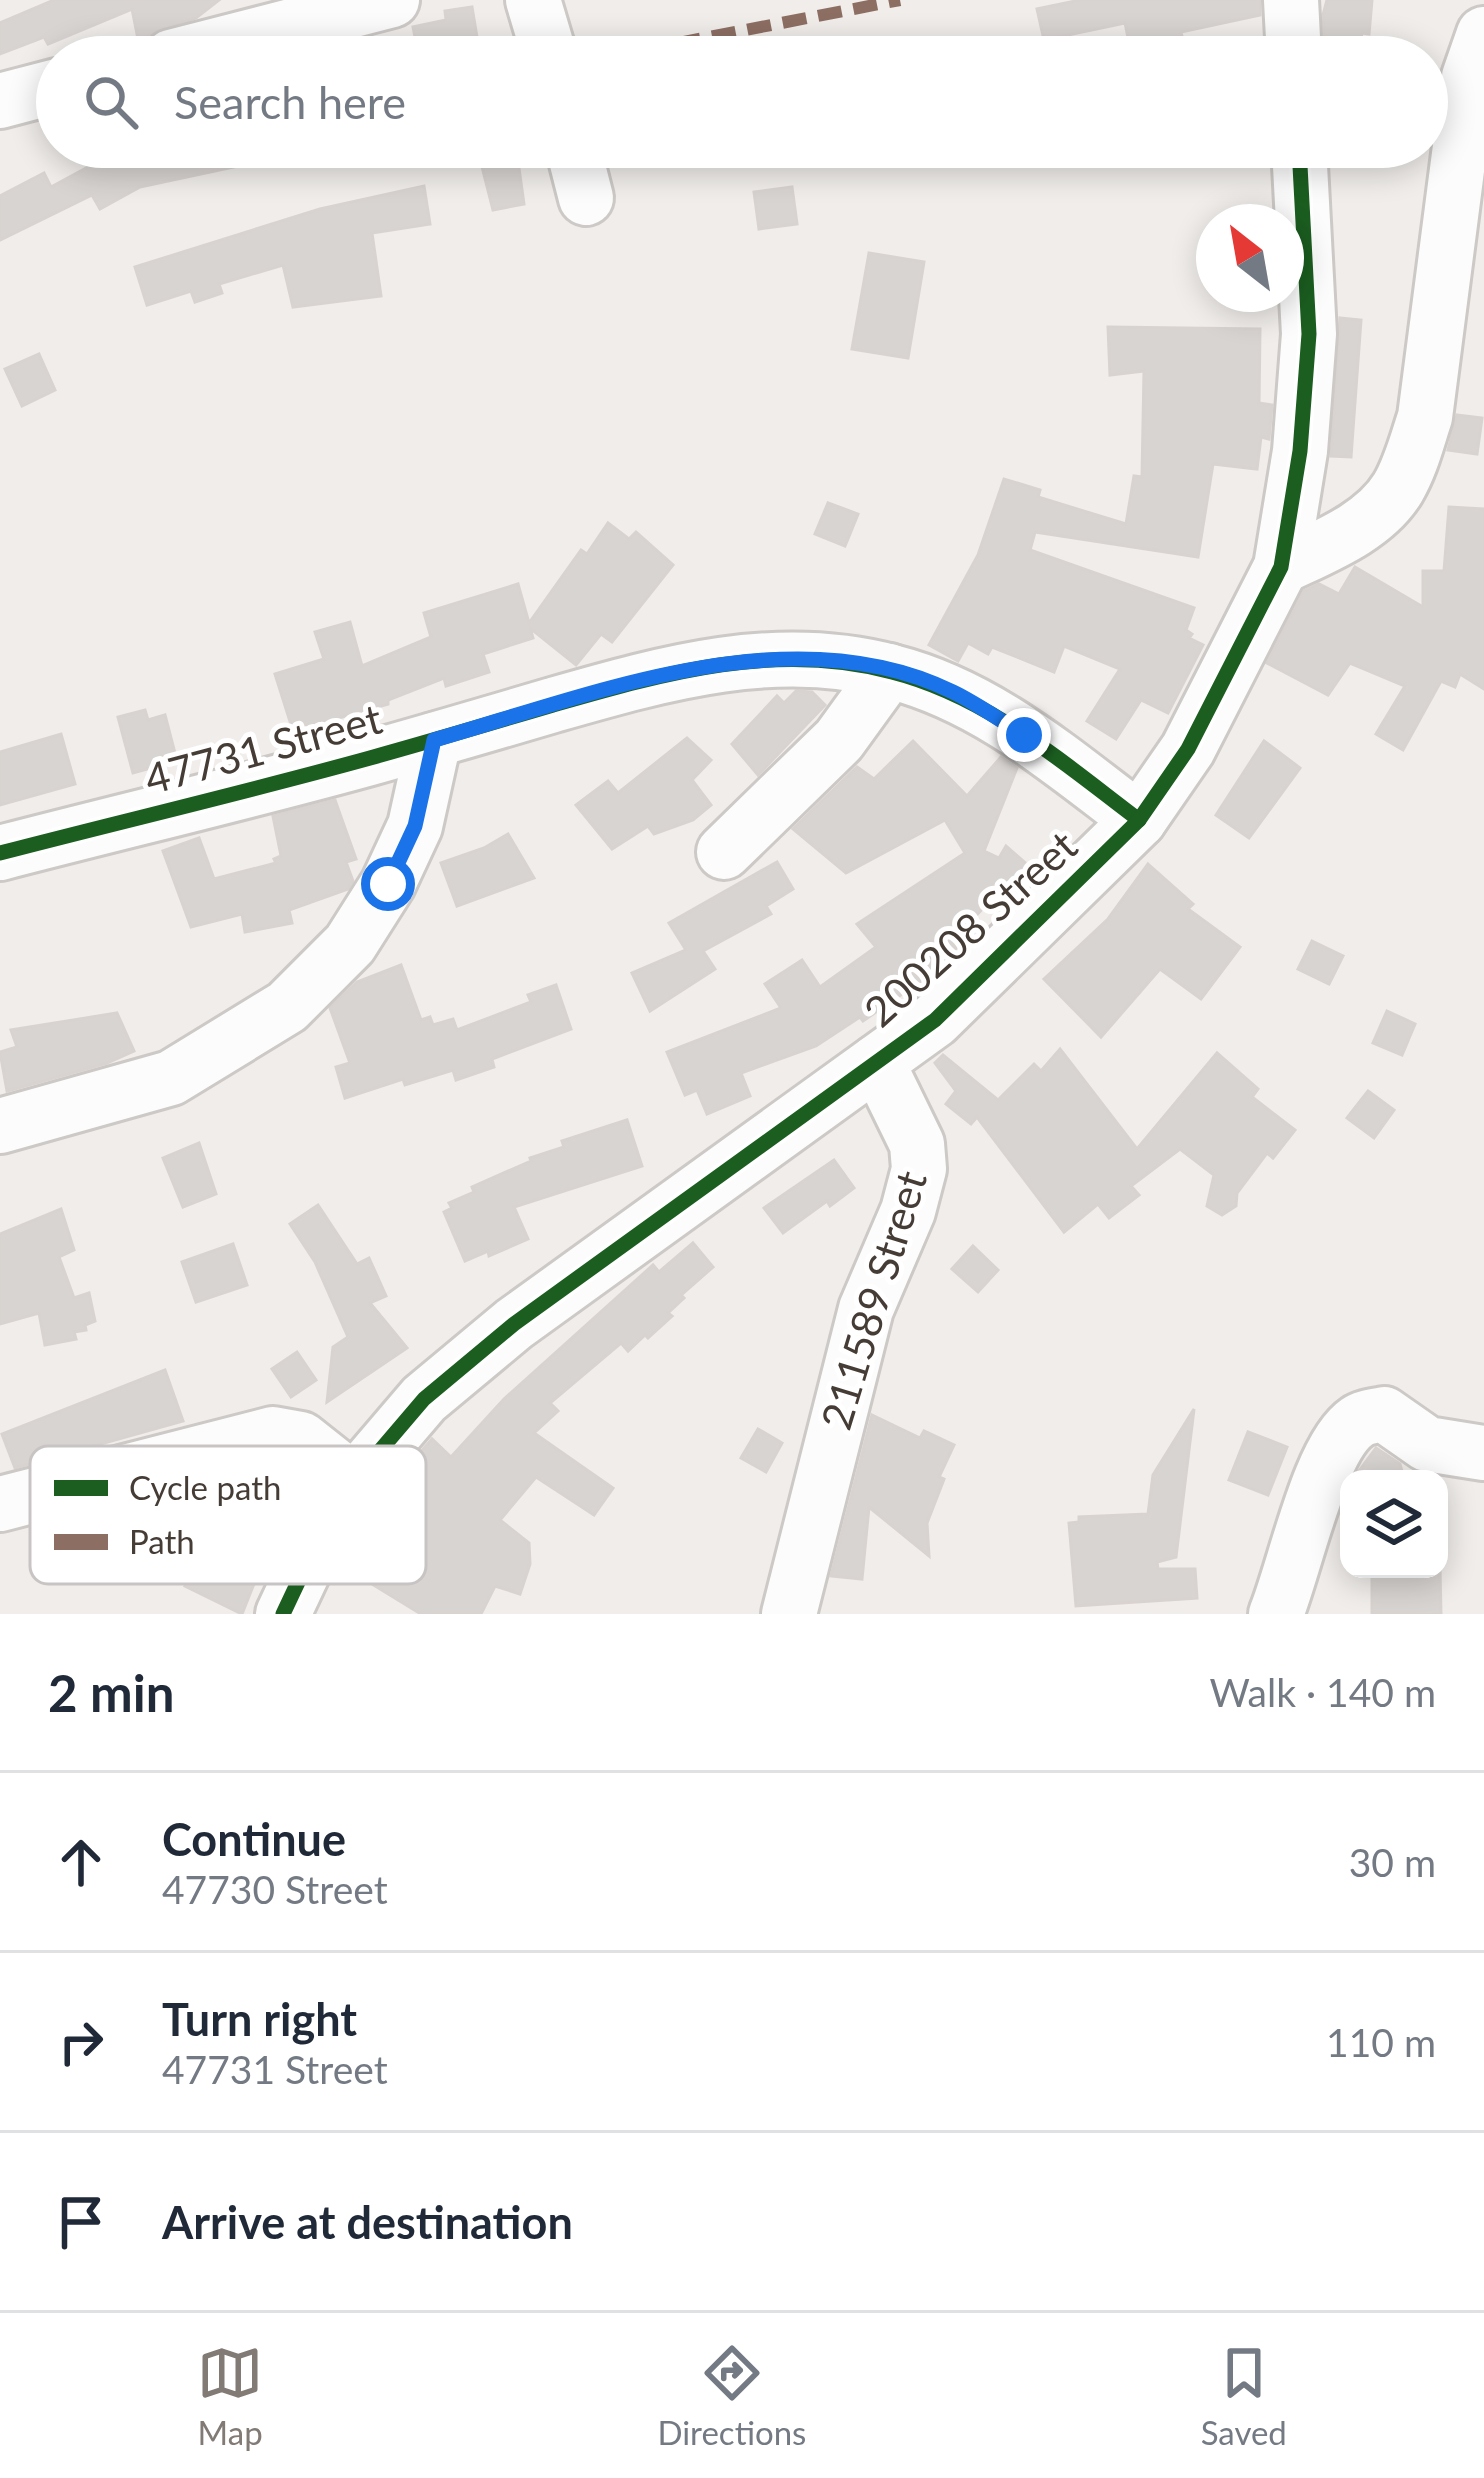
<!DOCTYPE html>
<html lang="en">
<head>
<meta charset="utf-8">
<style>
	:root { --surface:#fff; --page:#f6f6f7; --text:#1f2937; --muted:#747a83; --line:#e0e1e3; --accent:#817a75 }
	body { margin:0; font-family:Lato,sans-serif; background:var(--page); color:var(--text) }
	.controls { position:absolute; right:36px; bottom:36px; display:grid; overflow:hidden; border-radius:24px; box-shadow:0 6px 30px #0003 }
	.controls button { width:108px; height:108px; display:grid; place-items:center; padding:0; border:0; border-bottom:3px solid var(--line); background:var(--surface); color:var(--text); font:60px sans-serif }
	.compass { position:absolute; left:1196px; top:204px; width:108px; height:108px; border-radius:50%; background:var(--surface); box-shadow:0 6px 30px #0003; rotate:329deg }
	.stop { position:absolute; width:36px; height:36px; margin:-27px; border:9px solid #1a73e8; border-radius:50%; background:#fff }
	.stop.end { background:#1a73e8; border-color:#fff; box-shadow:0 3px 12px #0008 }
	.list { margin:0; padding:0; list-style:none }
	h2 { display:flex; justify-content:space-between; align-items:center; height:156px; margin:0; padding:0 48px; font-size:51px }
	h2 small { font-size:39px; font-weight:400; color:var(--muted) }
	.list li { display:grid; grid-template-columns:78px 1fr auto; gap:36px; align-items:center; box-sizing:border-box; height:180px; padding:0 48px; border-top:3px solid var(--line) }
	.list b { display:block; font-size:45px; white-space:nowrap }
	.list p { margin:0; font-size:39px; white-space:nowrap; color:var(--muted) }
	.list em { font-size:39px; font-style:normal; color:var(--muted) }
	.icon { flex:none; width:66px; height:66px; fill:none; stroke:currentColor; stroke-width:2; stroke-linecap:round; stroke-linejoin:round }
	.map { position:relative; flex:none; width:1484px; height:1614px; overflow:hidden }
	.search { position:absolute; background:var(--surface); box-shadow:0 6px 30px #0003; left:36px; right:36px; top:36px; height:132px; display:flex; align-items:center; gap:30px; box-sizing:border-box; padding:0 42px; border-radius:66px; color:var(--muted); font-size:45px }
	.sheet { height:696px; background:var(--surface) }
	nav { display:flex; justify-content:space-around; align-items:center; box-sizing:border-box; height:168px; border-top:3px solid var(--line); background:var(--surface); font-size:33px; color:var(--muted) }
	nav a { display:grid; justify-items:center; gap:6px }
	nav .on { color:var(--accent) }
	.map>svg:first-child { display:block }
	.building { fill:#d8d4d1; stroke:#d8d3d0; stroke-width:3 }
	.lines { fill:none; stroke-linecap:round; stroke-linejoin:round }
	.minor-casing { stroke:#ccc9c6; stroke-width:60 }
	.minor { stroke:#fdfcfc; stroke-width:54 }
	.quiet { stroke:#8d6e63; stroke-width:12; stroke-dasharray:24 12; stroke-linecap:butt }
	.cycleway-casing { stroke:#fff; stroke-width:22 }
	.cycleway { stroke:#1b5e20; stroke-width:15 }
	.route { stroke:#1a73e8; stroke-width:15 }
	.labels { text-anchor:middle; dominant-baseline:central; stroke-width:10; stroke-linejoin:round; paint-order:stroke }
	.street-label { font-size:42px; fill:#453c36; stroke:#fff }
	.key { fill:#fff; stroke:#c7c4c3; stroke-width:3 }
	.key-label { font-size:33px; fill:#453c36 }
</style>
</head>
<body>
<div class="map">
<svg width="1484" height="1614" viewBox="0 0 1484 1614">
	<rect width="100%" height="100%" fill="#f0edea"/>
	<g class="building">
		<path d="M54,0H219L196,18L150,34L143,43L139,44L132,9L48,44L44,37L0,54V23Z"/>
		<path d="M1080,0H1260V15L1181,32L1187,57H1132L1125,23L1044,40L1037,9Z"/>
		<path d="M1327,0H1372L1369,34L1362,33L1357,57H1325L1323,15Z"/>
		<path d="M472,7L478,43L472,44L475,57H419L413,27L446,20L445,11Z"/>
		<path d="M125,147H266L267,160L140,187L100,209L92,195L0,240V196L44,173L51,187Z"/>
		<path d="M477,147H516L524,204L493,210Z"/>
		<path d="M424,186L430,224L372,233L381,296L293,307L283,265L219,284L222,293L195,302L191,291L147,305L135,267L320,209Z"/>
		<path d="M792,187L797,224L759,229L754,192Z"/>
		<path d="M869,253L924,262L908,358L852,349Z"/>
		<path d="M1340,318L1361,320L1351,457L1331,456Z"/>
		<path d="M1108,327L1260,329L1259,403L1272,405L1269,439L1261,437L1257,469L1213,464L1198,557L1035,532L1030,550L1194,608L1186,630L1192,634L1189,638L1203,645L1168,713L1141,700L1116,739L1087,721L1120,669L1064,646L1054,672L992,647L988,654L968,643L958,661L929,645L978,555L1004,479L1040,490L1038,497L1126,524L1134,476L1142,477L1144,371L1110,375Z"/>
		<path d="M39,354L55,390L22,406L5,369Z"/>
		<path d="M1457,415L1482,418L1477,454L1448,450Z"/>
		<path d="M828,503L858,514L845,546L815,534Z"/>
		<path d="M1449,507L1484,509V689L1460,674L1455,687L1441,681L1403,750L1376,734L1405,686L1350,663L1328,695L1267,663L1304,591L1319,584L1339,594L1355,567L1423,607V571H1444Z"/>
		<path d="M608,523L629,539L636,532L673,565L612,642L601,634L576,665L530,628L533,638L483,654L489,672L446,686L444,678L388,700V704L293,731L275,674L324,659L315,632L350,622L362,666L431,637L424,613L518,584L529,623L581,550L587,554Z"/>
		<path d="M796,691L812,692L825,705L758,775L732,744L777,696L784,703Z"/>
		<path d="M145,710L148,720L165,715L177,761L133,773L118,717Z"/>
		<path d="M61,734L75,784L0,805V752Z"/>
		<path d="M687,738L711,760L692,780L711,805L693,820L654,834L648,826L612,849L576,805L608,781L618,793Z"/>
		<path d="M913,741L967,796L1001,757L1017,768L984,851L999,858L1006,846L1038,874L1015,897L1003,886L955,939L960,944L917,993L905,992L863,1021L860,1017L816,1046L741,1073L750,1096L707,1114L697,1090L685,1095L667,1052L781,1008L765,984L802,960L820,987L876,947L857,924L965,853L945,820L846,873L793,829L857,767L874,779Z"/>
		<path d="M1264,741L1300,768L1249,838L1216,815Z"/>
		<path d="M335,800L356,859L346,862L353,881L348,889L289,910L292,923L245,932L242,914L191,927L163,851L199,838L214,879L276,863L274,859L281,856L273,816Z"/>
		<path d="M508,834L534,878L457,906L441,863L484,848Z"/>
		<path d="M777,862L793,889L766,906L771,914L703,951L715,969L650,1011L632,973L686,950L669,923Z"/>
		<path d="M1148,864L1193,904L1188,909L1240,947L1201,999L1160,969L1101,1037L1044,979L1108,919Z"/>
		<path d="M1312,941L1343,956L1329,984L1298,969Z"/>
		<path d="M401,965L421,1020L430,1017L433,1025L453,1019L457,1030L531,1002L528,995L556,985L571,1029L492,1059L494,1067L456,1080L453,1070L405,1085L403,1079L345,1098L336,1067L350,1063L330,1008L357,982Z"/>
		<path d="M1387,1011L1415,1024L1402,1055L1373,1043Z"/>
		<path d="M117,1013L134,1051L107,1063L7,1091L0,1052L17,1047L11,1030Z"/>
		<path d="M1060,1049L1137,1149L1217,1053L1258,1089L1252,1097L1295,1130L1273,1158L1267,1153L1237,1193L1236,1206L1222,1215L1207,1206L1214,1175L1180,1149L1131,1186L1139,1195L1109,1218L1098,1204L1064,1232L977,1117L971,1124L946,1104L956,1091L935,1063L943,1055L998,1100L1034,1064L1041,1071Z"/>
		<path d="M1368,1091L1394,1110L1374,1138L1347,1118Z"/>
		<path d="M627,1120L642,1166L514,1207L528,1239L489,1256L488,1251L465,1261L444,1212L452,1208L449,1203L474,1192L472,1187L531,1161L530,1158L564,1147L562,1141Z"/>
		<path d="M199,1143L216,1194L183,1207L163,1158Z"/>
		<path d="M834,1160L854,1188L830,1206L827,1201L783,1233L764,1208Z"/>
		<path d="M318,1205L357,1264L369,1258L386,1296L370,1303L407,1348L327,1402L333,1347L348,1337L315,1262L290,1224Z"/>
		<path d="M61,1209L74,1250L59,1257L74,1298L89,1293L95,1321L85,1325L86,1330L74,1332L76,1339L45,1345L39,1313L0,1324V1234Z"/>
		<path d="M693,1243L713,1267L681,1295L684,1298L668,1313L672,1316L648,1338L645,1335L628,1351L621,1343L550,1403L558,1411L534,1433L613,1488L594,1515L536,1477L500,1520L529,1543L530,1564L520,1594L495,1586L481,1614H421L341,1565L379,1500L432,1439L451,1457L504,1399L653,1265L659,1272Z"/>
		<path d="M233,1244L247,1285L196,1302L182,1262Z"/>
		<path d="M973,1246L998,1270L978,1292L952,1269Z"/>
		<path d="M297,1352L316,1380L291,1397L272,1369Z"/>
		<path d="M165,1370L183,1421L15,1468L2,1434Z"/>
		<path d="M1194,1409L1176,1557L1157,1562L1158,1569H1195L1197,1598L1076,1606L1069,1523L1079,1522V1517L1148,1514L1153,1475Z"/>
		<path d="M872,1415L920,1438L924,1431L954,1445L939,1477L944,1479L927,1523L929,1556L869,1507L862,1579L831,1576Z"/>
		<path d="M758,1429L782,1443L766,1472L741,1458Z"/>
		<path d="M1248,1432L1287,1447L1268,1495L1229,1480Z"/>
		<path d="M1376,1448L1400,1464L1404,1479H1360L1359,1471Z"/>
		<path d="M272,1517L279,1521L242,1614L185,1586L203,1550L234,1566Z"/>
		<path d="M1372,1569H1440L1441,1614H1372Z"/>
	</g>
	<g class="lines">
		<g class="minor-casing">
			<g id="minor">
				<path d="M533,0L550,57"/>
				<path d="M1291,0L1294,57"/>
				<path d="M171,57L392,0"/>
				<path d="M0,101L57,86"/>
				<path d="M573,147L586,198"/>
				<path d="M1281,567C1320,548 1374,528 1398,488C1411,466 1417,441 1425,417L1469,77L1484,34"/>
				<path d="M724,852L839,740L889,671"/>
				<path d="M0,853C123,821 247,792 370,758C431,741 492,723 553,705C665,673 776,641 892,672C987,696 1062,762 1139,820"/>
				<path d="M0,1126L171,1078L287,1007L350,944L388,884L415,826L434,740"/>
				<path d="M0,1504L273,1434L301,1439L354,1481"/>
				<path d="M283,1614L324,1527L354,1481L424,1399L514,1324L935,1020L1139,820L1188,749L1281,567L1300,451L1309,334L1299,147"/>
				<path d="M789,1614L866,1309L908,1211L919,1169L917,1144L877,1062"/>
				<path d="M1276,1614C1295,1568 1319,1448 1357,1422C1364,1417 1375,1416 1384,1414L1427,1444L1484,1453"/>
			</g>
		</g>
		<use href="#minor" class="minor"/>
		<path class="quiet" d="M606,57L900,0"/>
		<g class="cycleway-casing">
			<g id="cycleway">
				<path d="M0,853C123,821 247,792 370,758C431,741 492,723 553,705C665,673 776,641 892,672C987,696 1062,762 1139,820"/>
				<path d="M283,1614L324,1527L354,1481L424,1399L514,1324L935,1020L1139,820L1188,749L1281,567L1300,451L1309,334L1299,147"/>
			</g>
		</g>
		<use href="#cycleway" class="cycleway"/>
	</g>
	<g class="lines">
		<path class="route" d="M388,884L415,826L434,740C593,694 793,613 953,692C978,704 1001,721 1024,735"/>
	</g>
	<g class="labels">
		<g class="street-label">
			<text transform="translate(263 748) rotate(-15)">47731 Street</text>
			<text transform="translate(970 928) rotate(-42)">200208 Street</text>
			<text transform="translate(873 1300) rotate(-73)">211589 Street</text>
		</g>
	</g>
	<rect x="30" y="1446" width="396" height="138" rx="18" class="key"/>
	<rect x="54" y="1480" width="54" height="16" fill="#1b5e20"/>
	<rect x="54" y="1534" width="54" height="16" fill="#8d6e63"/>
	<g class="key-label">
		<text x="129" y="1500">Cycle path</text>
		<text x="129" y="1554">Path</text>
	</g>
</svg>
<div class="controls">
<button><svg class="icon" aria-label="layers" viewBox="0 0 24 24"><path d="M12 4l9 5-9 5-9-5zM3 14l9 5 9-5"/></svg></button>
</div>
<svg class="compass" viewBox="-18 -18 36 36"><path d="M0-13l5 13h-10z" fill="#e53935"/><path d="M0 13l5-13h-10z" fill="#747a83"/></svg>
<div class="stop" style="left:388px;top:884px"></div>
<div class="stop end" style="left:1024px;top:735px"></div>
<div class="search"><svg class="icon" aria-label="search" viewBox="0 0 24 24"><circle cx="10" cy="10" r="6"/><path d="M15 15l6 6"/></svg>Search here</div>
</div>
<section class="sheet">
<h2>2 min<small>Walk · 140 m</small></h2>
<ul class="list">
<li><svg class="icon" aria-label="ahead" viewBox="0 0 24 24"><path d="M12 20V5M6 11l6-6 6 6"/></svg><div><b>Continue</b><p>47730 Street</p></div><em>30 m</em></li>
<li><svg class="icon" aria-label="right" viewBox="0 0 24 24"><path d="M7 20v-9h11M14 6l5 5-5 5"/></svg><div><b>Turn right</b><p>47731 Street</p></div><em>110 m</em></li>
<li><svg class="icon" aria-label="arrive" viewBox="0 0 24 24"><path d="M6 21V4h12l-3 4 3 4H6"/></svg><div><b>Arrive at destination</b></div></li>
</ul>
</section>
<nav>
<a class="on"><svg class="icon" aria-label="map" viewBox="0 0 24 24"><path d="M3 6l6-2 6 2 6-2v14l-6 2-6-2-6 2zM9 4v14M15 6v14"/></svg>Map</a>
<a><svg class="icon" aria-label="directions" viewBox="0 0 24 24"><path d="M12 3l9 9-9 9-9-9zM9 14v-3h6M13 9l2 2-2 2"/></svg>Directions</a>
<a><svg class="icon" aria-label="saved" viewBox="0 0 24 24"><path d="M7 4h10v16l-5-4-5 4z"/></svg>Saved</a>
</nav>
</body>
</html>
